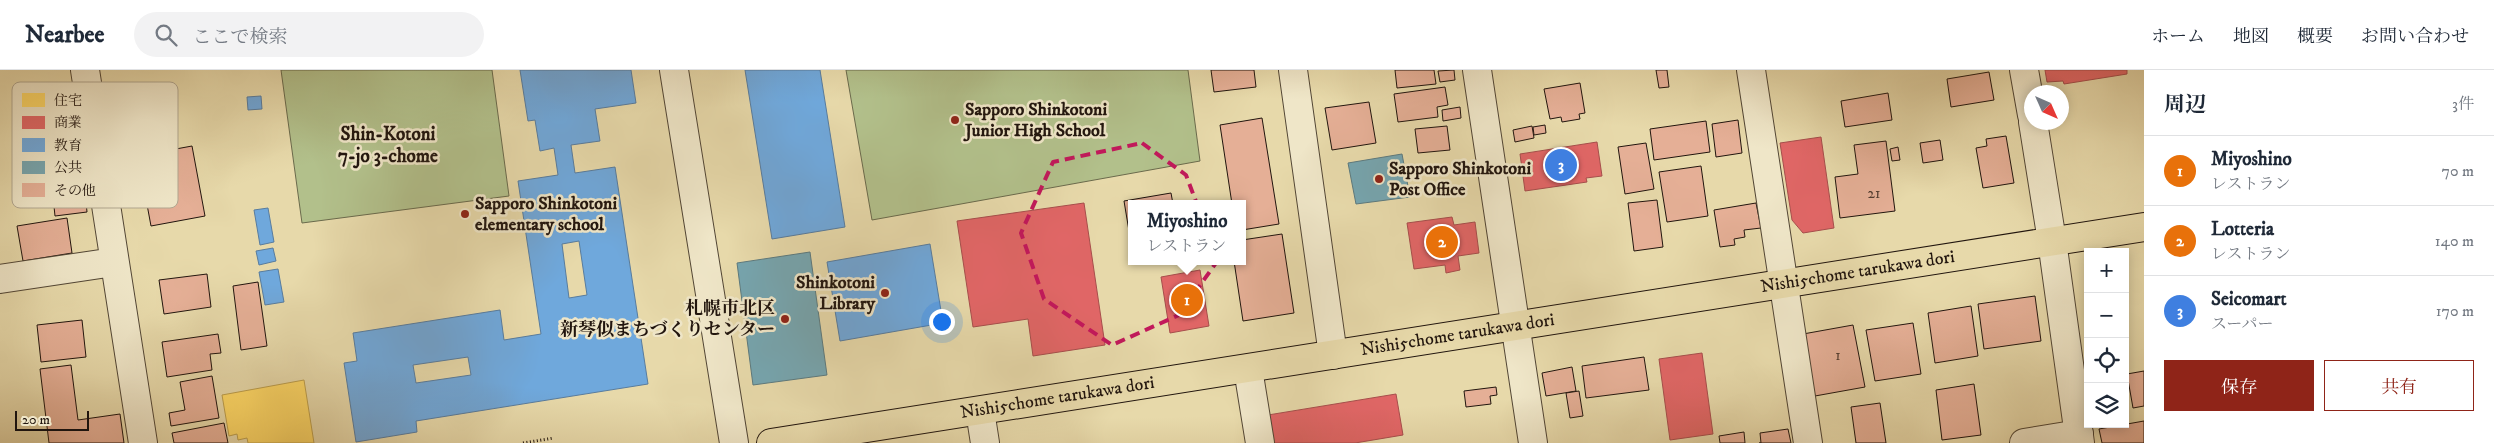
<!DOCTYPE html>
<html lang="ja">
<head>
<meta charset="utf-8">
<style>
	:root { --surface:#fff; --page:#f2f2f3; --text:#1f2937; --muted:#747a83; --line:#e0e1e3; --accent:#8f2418 }
	body { margin:0; font-family:"IM FELL DW Pica","Noto Serif JP",serif; background:var(--page); color:var(--text) }
	.controls { position:absolute; right:15px; bottom:15px; display:grid; overflow:hidden; border-radius:0px; box-shadow:0 2px 12px #0003 }
	.controls button { width:45px; height:45px; display:grid; place-items:center; padding:0; border:0; border-bottom:1px solid var(--line); background:var(--surface); color:var(--text); font:25px sans-serif }
	.compass { position:absolute; left:2024px; top:15px; width:45px; height:45px; border-radius:50%; background:var(--surface); box-shadow:0 2px 12px #0003; rotate:135deg }
	.scale { position:absolute; left:15px; bottom:12px; width:74px; box-sizing:border-box; padding-left:5px; border:2px solid #21150e; border-top:0; font-size:14px; line-height:18px; white-space:nowrap; color:#21150e; -webkit-text-stroke:4px #efe6c8; paint-order:stroke }
	.you { position:absolute; left:941px; top:251px; width:18px; height:18px; margin:-12px; border:4px solid #fff; border-radius:50%; background:#1a73e8; box-shadow:0 0 0 8px #1a73e833 }
	.badge { display:grid; place-items:center; width:32px; height:32px; border-radius:50%; background:var(--accent); color:#fff; font-size:16px; font-weight:700 }
	.pin { position:absolute; translate:-50% -50%; border:2px solid #fff; box-shadow:0 1px 5px #0006 }
	.popup { position:absolute; left:1128px; top:130px; width:118px; height:65px; box-sizing:border-box; display:grid; place-content:center; border-radius:0px; background:var(--surface); filter:drop-shadow(0 1px 4px #0005); font-size:16px; white-space:nowrap; color:var(--muted) }
	.popup b { font-size:19px; color:var(--text) }
	.popup::after { content:''; position:absolute; left:50%; top:100%; margin-left:-10px; border:10px solid transparent; border-top-color:var(--surface) }
	.list { margin:0; padding:0; list-style:none }
	h2 { display:flex; justify-content:space-between; align-items:center; height:65px; margin:0; padding:0 20px; font-size:21px }
	h2 small { font-size:16px; font-weight:400; color:var(--muted) }
	.list li { display:grid; grid-template-columns:32px 1fr auto; gap:15px; align-items:center; box-sizing:border-box; height:70px; padding:0 20px; border-top:1px solid var(--line) }
	.list b { display:block; font-size:19px; white-space:nowrap }
	.list p { margin:0; font-size:16px; white-space:nowrap; color:var(--muted) }
	.list em { font-size:16px; font-style:normal; color:var(--muted) }
	.actions { display:flex; gap:10px; padding:15px 20px }
	.actions a { flex:1; padding:11px 0; border:1px solid var(--accent); border-radius:0px; text-align:center; font-size:18px; color:var(--accent) }
	.actions .main { background:var(--accent); color:#fff }
	.icon { flex:none; width:28px; height:28px; fill:none; stroke:currentColor; stroke-width:2; stroke-linecap:round; stroke-linejoin:round }
	.map { position:relative; flex:none; width:2144px; height:373px; overflow:hidden }
	header { display:flex; align-items:center; gap:30px; box-sizing:border-box; height:70px; padding:0 25px; background:var(--surface); border-bottom:1px solid var(--line) }
	header strong { font-size:24px }
	nav { display:flex; gap:28px; margin-inline-start:auto; font-size:18px }
	.search { width:350px; height:45px; background:var(--page); display:flex; align-items:center; gap:12px; box-sizing:border-box; padding:0 18px; border-radius:28px; color:var(--muted); font-size:19px }
	main { display:flex }
	aside { flex:1; background:var(--surface) }
	.map>svg:first-child { display:block }
	.green { fill:#b2c08b; stroke:#6a6a4c }
	.homes { fill:#ffd966; stroke:#bc9e4c }
	.shops { fill:#e06666; stroke:#a74e4c }
	.schools { fill:#6fa8dc; stroke:#587c9e; fill-rule:evenodd }
	.public { fill:#76a5af; stroke:#5c7a7f }
	.building { fill:#e5af96; stroke:#21150e }
	.lines { fill:none; stroke-linecap:round; stroke-linejoin:round }
	.minor-casing { stroke:#524635; stroke-width:30 }
	.major-casing { stroke:#21150e; stroke-width:30 }
	.path { stroke:#21150e; stroke-width:3; stroke-dasharray:1 2.5; stroke-linecap:butt }
	.minor { stroke:#efe6c8; stroke-width:28 }
	.major { stroke:#e7d9aa; stroke-width:28 }
	.marked { fill:none; stroke:#c2185b; stroke-width:4; stroke-dasharray:10 6; stroke-linejoin:round }
	.poi-dot { fill:#8f2418; stroke:#efe6c8; stroke-width:2 }
	.labels { text-anchor:middle; dominant-baseline:central; stroke-width:5; stroke-linejoin:round; paint-order:stroke }
	.number-label { font-size:15px; fill:#523c30 }
	.poi-label { font-size:18px; font-weight:bold; fill:#21150e; stroke:#efe6c8; text-anchor:start }
	.street-label { font-size:18px; fill:#21150e; stroke:#efe6c8 }
	.neighbourhood-label { font-size:19px; font-weight:bold; fill:#21150e; stroke:#efe6c8 }
	.key { fill:#efe6c8; stroke:#b1a790; stroke-width:1 }
	.key-label { font-size:14px; fill:#21150e }
</style>
</head>
<body>
<header>
<strong>Nearbee</strong>
<div class="search"><svg class="icon" aria-label="search" viewBox="0 0 24 24"><circle cx="10" cy="10" r="6"/><path d="M15 15l6 6"/></svg>ここで検索</div>
<nav><a>ホーム</a><a>地図</a><a>概要</a><a>お問い合わせ</a></nav>
</header>
<main>
<div class="map">
<svg width="2144" height="373" viewBox="0 0 2144 373">
	<rect width="100%" height="100%" fill="#e7d9aa"/>
	<filter id="stains"><feTurbulence type="fractalNoise" baseFrequency=".004" numOctaves="4"/><feColorMatrix values="0 0 0 0 .2 0 0 0 0 .09 0 0 0 0 .02 0 0 0 .5 -.17"/></filter>
	<radialGradient id="worn" r=".72"><stop offset=".6" stop-color="#630" stop-opacity="0"/><stop offset="1" stop-color="#630" stop-opacity=".3"/></radialGradient>
	<g class="green">
		<path d="M281,0H492L509,126L302,153Z"/>
		<path d="M846,0H1188L1200,91L872,150Z"/>
	</g>
	<path class="homes" d="M304,310L314,373H248L247,368L238,370L237,364L229,366L222,325Z"/>
	<g class="shops">
		<path d="M2045,0H2127V4L2064,14L2063,11L2047,12Z"/>
		<path d="M1821,67L1834,158L1803,163L1792,150L1780,73Z"/>
		<path d="M1597,72L1602,106L1586,108L1587,112L1525,121L1520,84Z"/>
		<path d="M1084,133L1105,275L1033,286L1028,249L973,257L957,151Z"/>
		<path d="M1452,147L1454,155L1475,152L1479,183L1458,186L1460,200L1446,203L1445,195L1414,199L1407,153Z"/>
		<path d="M1200,200L1209,256L1170,263L1161,207Z"/>
		<path d="M1702,283L1713,364L1670,370L1659,289Z"/>
		<path d="M1396,324L1403,365L1355,373H1272L1268,345Z"/>
	</g>
	<g class="schools">
		<path d="M520,0H631L636,33L595,39L600,71L571,75L575,103L615,97L648,314L416,351L417,362L356,372L344,293L357,291L353,263L500,240L504,270L541,264L518,111L558,105L554,78L540,81L535,50L528,51ZM579,171L587,225L569,228L562,174ZM468,287L471,305L416,313L413,295Z"/>
		<path d="M745,0H820L845,157L772,169Z"/>
		<path d="M261,26L262,39L248,40L247,27Z"/>
		<path d="M268,138L274,172L260,175L254,140Z"/>
		<path d="M930,174L943,253L840,271L827,192Z"/>
		<path d="M273,178L276,191L259,195L256,181Z"/>
		<path d="M278,199L284,232L265,235L259,202Z"/>
	</g>
	<g class="public">
		<path d="M1402,84L1410,127L1356,134L1348,93Z"/>
		<path d="M810,182L827,305L753,315L737,193Z"/>
	</g>
	<g class="building">
		<path d="M1211,0H1254L1256,17L1214,22Z"/>
		<path d="M1395,0H1434L1436,14L1397,18Z"/>
		<path d="M1454,0L1455,10L1440,12L1438,1Z"/>
		<path d="M1656,0H1667L1669,17L1659,18Z"/>
		<path d="M1989,2L1994,30L1951,37L1947,9Z"/>
		<path d="M1580,13L1585,43L1579,44L1580,49L1562,52L1561,47L1550,49L1544,19Z"/>
		<path d="M1445,17L1448,35L1437,37L1438,47L1398,52L1394,24Z"/>
		<path d="M1888,23L1892,50L1845,57L1841,31Z"/>
		<path d="M1369,32L1376,73L1332,80L1325,38Z"/>
		<path d="M1460,37L1461,48L1443,51L1442,40Z"/>
		<path d="M1262,48L1279,154L1242,160V134H1232L1220,55Z"/>
		<path d="M1738,50L1742,83L1716,87L1712,54Z"/>
		<path d="M1706,51L1710,82L1654,90L1650,59Z"/>
		<path d="M1545,55L1546,63L1534,65L1533,57Z"/>
		<path d="M1447,56L1450,80L1418,83L1415,59Z"/>
		<path d="M1532,56L1534,68L1515,72L1513,60Z"/>
		<path d="M2006,66L2014,113L1983,118L1976,78L1987,76L1986,69Z"/>
		<path d="M1940,70L1943,90L1923,93L1920,73Z"/>
		<path d="M1886,71L1895,141L1840,148L1835,107L1858,104L1854,75Z"/>
		<path d="M1646,73L1654,119L1625,124L1618,77Z"/>
		<path d="M192,76L205,146L151,156L138,86Z"/>
		<path d="M1898,77L1900,90L1892,91L1890,79Z"/>
		<path d="M1701,96L1708,146L1667,152L1659,102Z"/>
		<path d="M85,122L87,142L55,146L53,127Z"/>
		<path d="M1171,123L1173,134H1132L1130,167L1124,131Z"/>
		<path d="M1657,130L1663,177L1634,181L1628,133Z"/>
		<path d="M1756,133L1761,158L1744,160L1745,167L1734,169L1735,175L1720,177L1714,140Z"/>
		<path d="M67,148L72,183L23,191L17,156Z"/>
		<path d="M1282,164L1294,243L1243,251L1234,191H1242V170Z"/>
		<path d="M207,204L211,237L164,244L159,210Z"/>
		<path d="M258,212L267,276L241,280L233,216Z"/>
		<path d="M2035,226L2041,271L1984,279L1978,234Z"/>
		<path d="M1971,236L1978,286L1935,293L1928,243Z"/>
		<path d="M82,250L86,287L41,292L37,255Z"/>
		<path d="M1913,253L1921,304L1875,311L1866,260Z"/>
		<path d="M1853,255L1865,317L1815,326L1803,264Z"/>
		<path d="M218,264L221,283L210,284L212,300L167,307L162,272Z"/>
		<path d="M1644,287L1649,320L1586,328L1582,296Z"/>
		<path d="M71,295L78,350L120,344L124,373H49L40,299Z"/>
		<path d="M1572,297L1576,321L1546,326L1542,303Z"/>
		<path d="M2144,301V336L2133,338L2127,304Z"/>
		<path d="M212,306L219,348L171,356L169,343L185,340L180,312Z"/>
		<path d="M1974,314L1981,365L1942,370L1936,320Z"/>
		<path d="M1496,317L1497,325L1490,326L1491,334L1466,337L1464,321Z"/>
		<path d="M1579,321L1583,346L1570,348L1566,323Z"/>
		<path d="M1880,333L1886,373H1856L1851,337Z"/>
		<path d="M2144,351V373H2102L2099,359Z"/>
		<path d="M224,353L228,373H174L172,363Z"/>
		<path d="M1788,359L1791,373H1759H1761L1760,363Z"/>
		<path d="M1744,362L1745,373H1720L1719,366Z"/>
	</g>
	<g class="lines">
		<g class="minor-casing">
			<g id="minor">
				<path d="M85,0L143,373"/>
				<path d="M674,0L734,373"/>
				<path d="M1293,0L1333,285"/>
				<path d="M1477,0L1533,373"/>
				<path d="M1751,0L1808,373"/>
				<path d="M2024,0L2032,45"/>
				<path d="M2033,52L2052,171L2080,373"/>
				<path d="M0,209L114,192"/>
				<path d="M1248,299L1260,373"/>
				<path d="M980,341L985,373"/>
				<path d="M2024,373L2079,364"/>
			</g>
		</g>
		<g class="major-casing">
			<g id="major">
				<path id="s1" d="M771,373L2144,157"/>
			</g>
		</g>
		<path class="path" d="M523,373L554,368"/>
		<use href="#minor" class="minor"/>
		<use href="#major" class="major"/>
	</g>
	<path class="marked" d="M1142,73L1186,105L1218,190L1179,245L1112,275L1044,229L1021,163L1053,92Z"/>
	<g class="poi-dot">
		<circle cx="955" cy="50" r="5"/>
		<circle cx="1379" cy="109" r="5"/>
		<circle cx="465" cy="144" r="5"/>
		<circle cx="885" cy="223" r="5"/>
		<circle cx="785" cy="249" r="5"/>
	</g>
	<g class="labels">
		<g class="number-label">
			<text x="1874" y="123">21</text>
			<text x="1838" y="285">1</text>
		</g>
		<g class="poi-label">
			<text x="965" y="40">Sapporo Shinkotoni<tspan x="965" dy="21">Junior High School</tspan></text>
			<text x="1389" y="99">Sapporo Shinkotoni<tspan x="1389" dy="21">Post Office</tspan></text>
			<text x="475" y="134">Sapporo Shinkotoni<tspan x="475" dy="21">elementary school</tspan></text>
			<text x="875" y="213" text-anchor="end">Shinkotoni<tspan x="875" dy="21">Library</tspan></text>
			<text x="775" y="239" text-anchor="end">札幌市北区<tspan x="775" dy="21">新琴似まちづくりセンター</tspan></text>
		</g>
		<g class="street-label">
			<text stroke="none"><textPath href="#s1" startOffset="1100">Nishi5chome tarukawa dori</textPath></text>
			<text stroke="none"><textPath href="#s1" startOffset="695">Nishi5chome tarukawa dori</textPath></text>
			<text stroke="none"><textPath href="#s1" startOffset="290">Nishi5chome tarukawa dori</textPath></text>
		</g>
		<g class="neighbourhood-label">
			<text x="388" y="64">Shin-Kotoni<tspan x="388" dy="22">7-jo 3-chome</tspan></text>
		</g>
	</g>
	<rect x="12" y="12" width="166" height="126" rx="8" class="key"/>
	<rect x="22" y="23" width="23" height="14" fill="#ffd966"/>
	<rect x="22" y="46" width="23" height="13" fill="#e06666"/>
	<rect x="22" y="68" width="23" height="14" fill="#6fa8dc"/>
	<rect x="22" y="91" width="23" height="13" fill="#76a5af"/>
	<rect x="22" y="113" width="23" height="14" fill="#e5af96"/>
	<g class="key-label">
		<text x="54" y="35">住宅</text>
		<text x="54" y="57">商業</text>
		<text x="54" y="80">教育</text>
		<text x="54" y="102">公共</text>
		<text x="54" y="125">その他</text>
	</g>
	<rect width="100%" height="100%" filter="url(#stains)"/>
	<rect width="100%" height="100%" fill="url(#worn)"/>
</svg>
<div class="controls">
<button>+</button>
<button>−</button>
<button><svg class="icon" aria-label="locate" viewBox="0 0 24 24"><circle cx="12" cy="12" r="6"/><path d="M12 2v4M12 18v4M2 12h4M18 12h4"/></svg></button>
<button><svg class="icon" aria-label="layers" viewBox="0 0 24 24"><path d="M12 4l9 5-9 5-9-5zM3 14l9 5 9-5"/></svg></button>
</div>
<svg class="compass" viewBox="-18 -18 36 36"><path d="M0-13l5 13h-10z" fill="#e53935"/><path d="M0 13l5-13h-10z" fill="#747a83"/></svg>
<div class="scale">20 m</div>
<div class="you"></div>
<div class="pin badge" style="left:1187px;top:230px;background:#e8710a">1</div>
<div class="popup"><b>Miyoshino</b>レストラン</div>
<div class="pin badge" style="left:1442px;top:172px;background:#e8710a">2</div>
<div class="pin badge" style="left:1561px;top:95px;background:#3f7fe0">3</div>
</div>
<aside>
<h2>周辺<small>3件</small></h2>
<ul class="list">
<li><span class="badge" style="background:#e8710a">1</span><div><b>Miyoshino</b><p>レストラン</p></div><em>70 m</em></li>
<li><span class="badge" style="background:#e8710a">2</span><div><b>Lotteria</b><p>レストラン</p></div><em>140 m</em></li>
<li><span class="badge" style="background:#3f7fe0">3</span><div><b>Seicomart</b><p>スーパー</p></div><em>170 m</em></li>
</ul>
<div class="actions"><a class="main">保存</a><a>共有</a></div>
</aside>
</main>
</body>
</html>
